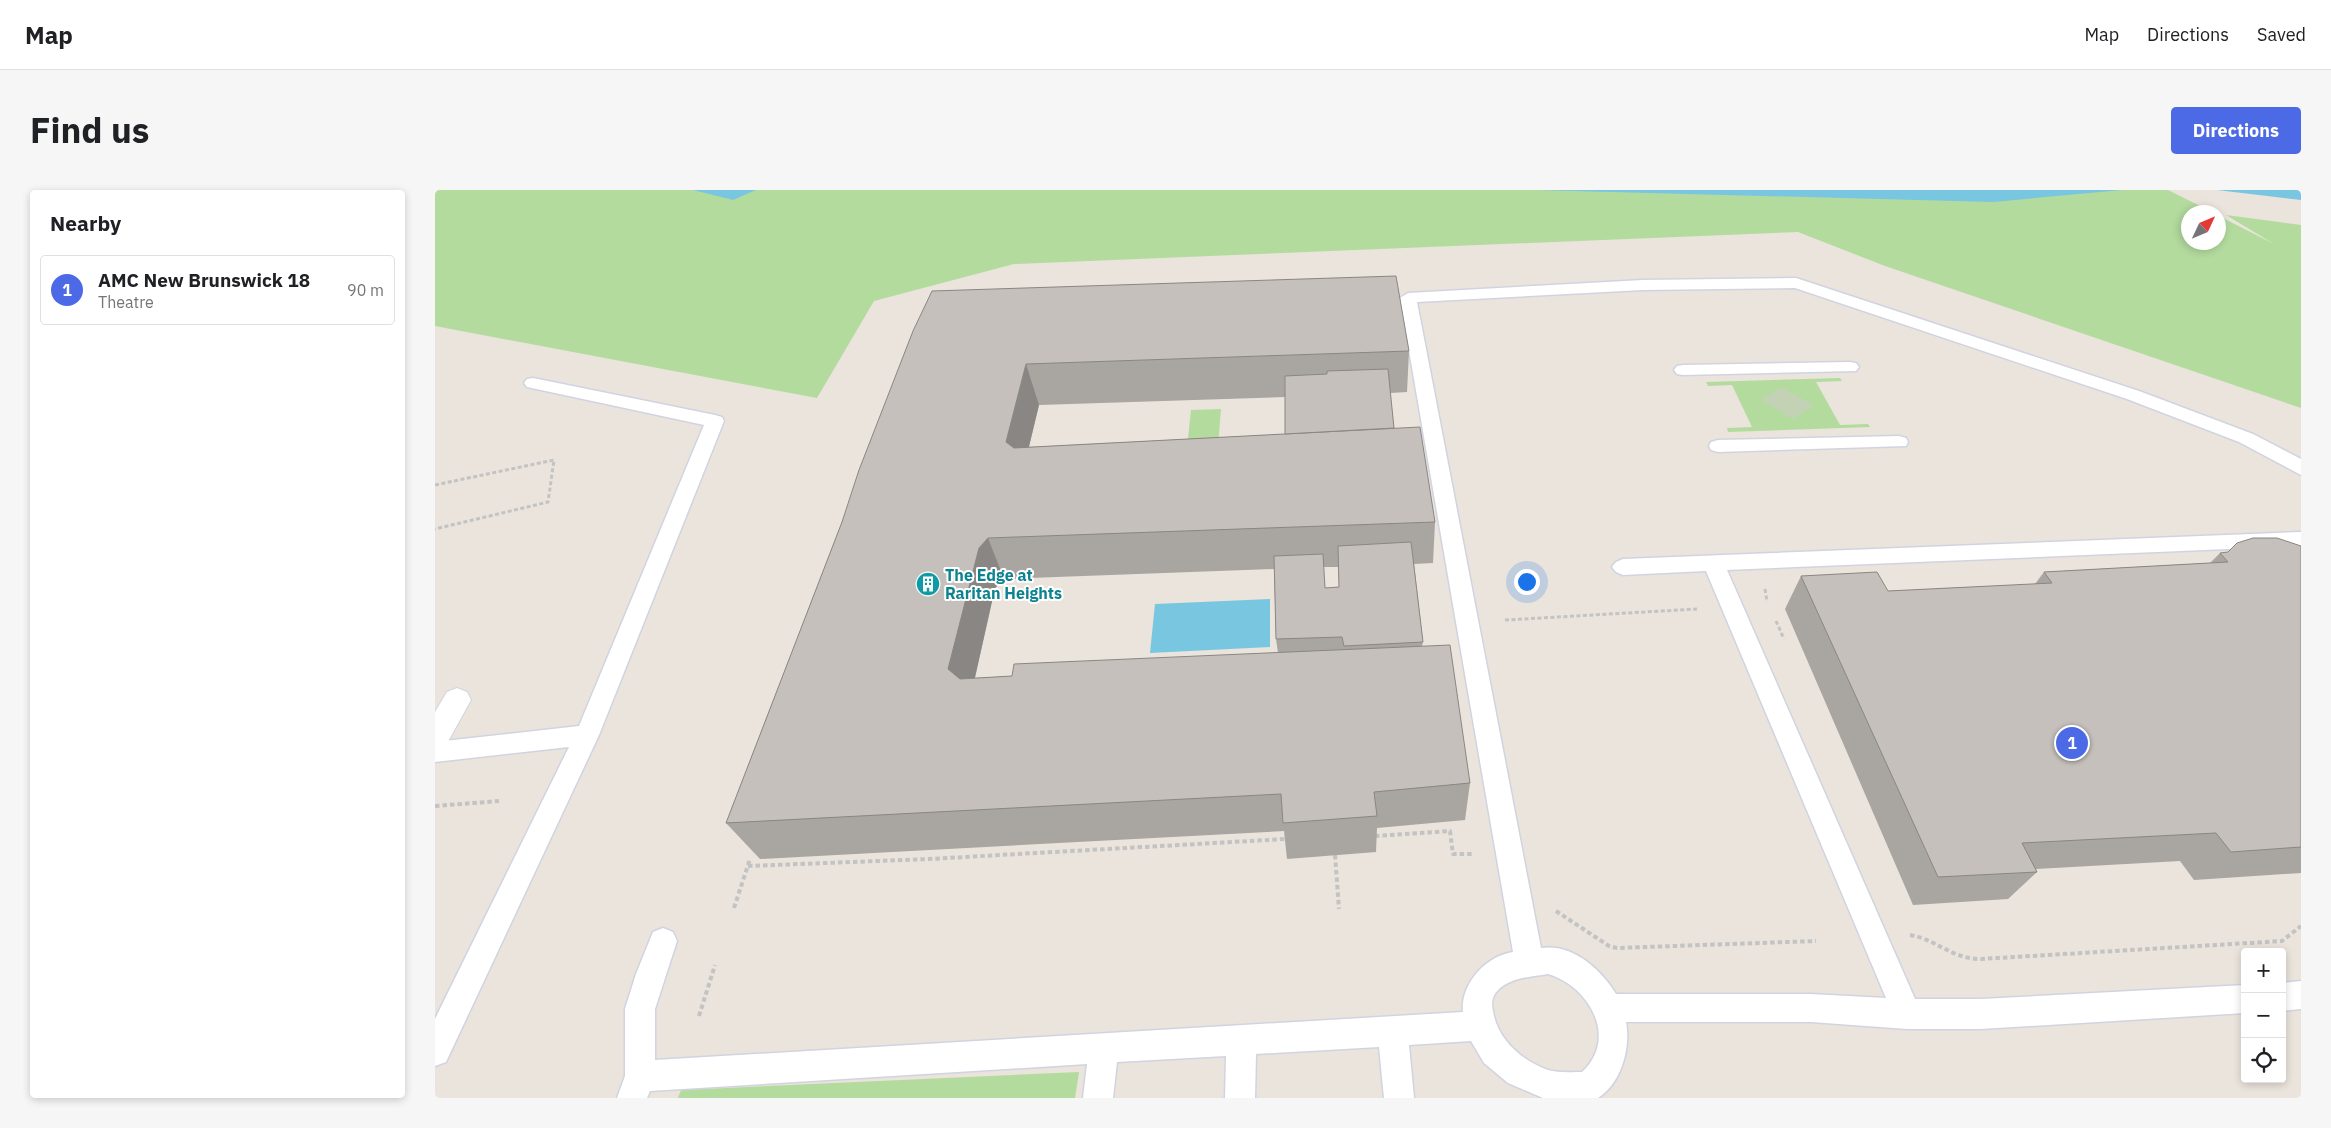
<!DOCTYPE html>
<html lang="en">
<head>
<meta charset="utf-8">
<style>
	:root { --surface:#fff; --page:#f6f6f6; --text:#202124; --muted:#757577; --line:#e0e0e0; --accent:#4c69e6 }
	body { margin:0; font-family:"IBM Plex Sans",sans-serif; background:var(--page); color:var(--text) }
	.controls { position:absolute; right:15px; bottom:15px; display:grid; overflow:hidden; border-radius:5px; box-shadow:0 2px 8px #0003 }
	.controls button { width:45px; height:45px; display:grid; place-items:center; padding:0; border:0; border-bottom:1px solid var(--line); background:var(--surface); color:var(--text); font:25px sans-serif }
	.compass { position:absolute; left:1746px; top:15px; width:45px; height:45px; border-radius:50%; background:var(--surface); box-shadow:0 2px 8px #0003; rotate:46deg }
	.you { position:absolute; left:1091px; top:391px; width:18px; height:18px; margin:-12px; border:4px solid #fff; border-radius:50%; background:#1a73e8; box-shadow:0 0 0 8px #1a73e833 }
	.badge { display:grid; place-items:center; width:32px; height:32px; border-radius:50%; background:var(--accent); color:#fff; font-size:16px; font-weight:700 }
	.pin { position:absolute; translate:-50% -50%; border:2px solid #fff; box-shadow:0 1px 5px #0006 }
	.list { margin:0; padding:0; list-style:none }
	h2 { display:flex; justify-content:space-between; align-items:center; height:65px; margin:0; padding:0 20px; font-size:21px }
	h2 small { font-size:16px; font-weight:400; color:var(--muted) }
	.list li { display:grid; grid-template-columns:32px 1fr auto; gap:15px; align-items:center; box-sizing:border-box; height:70px; margin:0 10px 10px; padding:0 10px; border:1px solid var(--line); border-radius:5px }
	.list b { display:block; font-size:19px; white-space:nowrap }
	.list p { margin:0; font-size:16px; white-space:nowrap; color:var(--muted) }
	.list em { font-size:16px; font-style:normal; color:var(--muted) }
	.icon { flex:none; width:28px; height:28px; fill:none; stroke:currentColor; stroke-width:2; stroke-linecap:round; stroke-linejoin:round }
	.map { position:relative; flex:none; width:1866px; height:908px; overflow:hidden; border-radius:5px }
	header { display:flex; align-items:center; gap:30px; box-sizing:border-box; height:70px; padding:0 25px; background:var(--surface); border-bottom:1px solid var(--line) }
	header strong { font-size:24px }
	nav { display:flex; gap:28px; margin-inline-start:auto; font-size:18px }
	.intro { display:flex; align-items:center; justify-content:space-between; box-sizing:border-box; height:120px; padding:0 30px }
	h1 { margin:0; font-size:35px }
	.button { padding:12px 22px; border-radius:5px; background:var(--accent); color:#fff; font-size:18px; font-weight:700 }
	main { display:flex; gap:30px; padding:0 30px }
	aside { flex:1; background:var(--surface); border-radius:5px; box-shadow:0 2px 8px #0003 }
	.map>svg:first-child { display:block }
	.green { fill:#b3db9e }
	.cemetery { fill:#c3d2b5 }
	.water { fill:#79c6e1 }
	.lines { fill:none; stroke-linecap:round; stroke-linejoin:round }
	.lane-casing { stroke:#d1d4e0; stroke-width:3 }
	.street-casing { stroke:#d1d4e0; stroke-width:2 }
	.path-far1 { stroke:#c3c3c3; stroke-width:3; stroke-dasharray:4 2.5; stroke-linecap:butt }
	.path { stroke:#c3c3c3; stroke-width:4; stroke-dasharray:4.5 3; stroke-linecap:butt }
	.lane { fill:#fff; fill-rule:evenodd }
	.street { fill:#fff; fill-rule:evenodd }
	.wall { fill:#a9a5a1; fill-rule:evenodd }
	.shaded-wall { fill:#8a8683 }
	.building { fill:#c5c0bb; stroke:#8a8683 }
	.labels { text-anchor:middle; dominant-baseline:central; stroke-width:4; stroke-linejoin:round; paint-order:stroke }
	.culture-label { font-size:16px; font-weight:bold; fill:#0d838f; stroke:#fff; text-anchor:start }
</style>
</head>
<body>
<header>
<strong>Map</strong>
<nav><a>Map</a><a>Directions</a><a>Saved</a></nav>
</header>
<div class="intro"><h1>Find us</h1><a class="button">Directions</a></div>
<main>
<aside>
<h2>Nearby<small></small></h2>
<ul class="list">
<li><span class="badge">1</span><div><b>AMC New Brunswick 18</b><p>Theatre</p></div><em>90 m</em></li>
</ul>
</aside>
<div class="map">
<svg width="1866" height="908" viewBox="0 0 1866 908">
	<rect width="100%" height="100%" fill="#eae4dc"/>
	<g class="green">
		<path d="M0,0H1733L1777,22H1754V52H1784V26L1839,54L1791,25L1866,35V218L1450,76L1363,42L579,74L439,111L382,208L0,136Z"/>
		<path d="M1405,188L1407,191L1381,192L1405,235L1433,234L1435,237L1293,242L1292,238L1317,237L1297,195L1273,196L1271,192Z"/>
		<path d="M786,219L783,257L752,258L756,220Z"/>
		<path d="M644,882L640,908H243L246,900Z"/>
	</g>
	<path class="cemetery" d="M1346,197L1379,215L1358,229L1326,210Z"/>
	<g class="water">
		<path d="M258,0H321L298,10Z"/>
		<path d="M1102,0H1687L1558,12Z"/>
		<path d="M1782,0H1866V10Z"/>
		<path d="M835,409V457L715,463L720,414Z"/>
	</g>
	<g class="lines">
		<g class="lane-casing">
			<g id="lane">
				<path d="M1361,88L1704,201L1818,244L1866,269V285L1804,252L1692,209L1360,98L1208,100L982,112L1106,758C1137,753 1166,779 1181,804H1376L1451,808L1271,381L1188,385L1181,382L1177,377L1181,372L1188,369L1866,342V356L1292,380L1480,809H1546L1810,795V823L1546,839H1472L1376,832H1191C1196,858 1186,894 1163,908H1108L1073,893L1049,873L1036,851L974,855L979,908H949L944,857L821,864L820,908H790L791,866L682,872L678,908H648L652,874L215,901L212,908H182L190,886V819L201,784L218,742L228,738L238,742L242,751L220,819V870L1028,822C1025,794 1051,766 1078,762L965,108L973,103L1208,90ZM1113,784C1154,796 1184,848 1147,882C1137,882 1123,883 1113,880C1087,871 1062,849 1058,821C1056,814 1057,806 1063,800C1077,787 1095,787 1113,784Z"/>
				<path d="M1415,172L1421,173L1424,177L1421,181L1248,185L1242,184L1239,180L1242,176L1248,175Z"/>
				<path d="M98,188L280,225L287,227L289,231L164,545L11,872L0,876V829L134,557L0,572V552L144,536L269,235L92,197L89,193L92,189Z"/>
				<path d="M1464,246L1471,248L1473,252L1471,256L1283,262L1276,260L1274,256L1276,252L1283,250Z"/>
				<path d="M1866,791V819L1847,821V793Z"/>
			</g>
		</g>
		<g class="street-casing">
			<path id="street" d="M22,498L32,502L36,510L10,557L0,560V522L12,502Z"/>
		</g>
		<g class="path-far1">
			<path d="M0,295L119,270L113,312L0,339"/>
			<path d="M1330,399L1332,412"/>
			<path d="M1070,430L1262,419"/>
			<path d="M1341,431L1349,449"/>
		</g>
		<g class="path">
			<path d="M0,616L64,611"/>
			<path d="M940,646L1015,641L1018,664H1039"/>
			<path d="M900,665L904,719"/>
			<path d="M313,676L494,669L851,649"/>
			<path d="M299,718L315,669"/>
			<path d="M1121,721L1174,756L1182,758L1381,751"/>
			<path d="M1475,745C1501,749 1516,769 1546,769L1847,751L1866,736"/>
			<path d="M264,826L280,775"/>
		</g>
		<use href="#lane" class="lane"/>
		<use href="#street" class="street"/>
	</g>
	<g class="wall">
		<path d="M478,141L974,161L972,202L955,203L959,238L1000,332L998,373L979,374L988,452L987,456L1035,593L1030,630L942,638L941,662L852,669L849,641L325,669L291,633L407,332ZM850,207V244L594,257L604,215ZM888,377H903L904,397L890,398ZM839,379L841,449L843,463L577,486L540,488L560,398L569,389Z"/>
		<path d="M1866,356V683L1759,690L1745,671L1601,679L1602,682L1573,709L1478,715L1350,419L1366,386L1453,401L1600,394L1609,382L1775,373L1785,363Z"/>
	</g>
	<g class="shaded-wall">
		<path d="M591,174L604,215L585,293L571,252Z"/>
		<path d="M553,348L569,389L560,398L533,518L513,479L544,358Z"/>
	</g>
	<g class="building">
		<path d="M961,86L974,161L591,174L571,252L579,258L985,237L1000,332L553,348L544,358L513,479L525,489L577,486L579,474L1015,455L1035,593L939,602L942,626L848,633L846,604L291,633L407,332L424,280L478,141L497,101Z"/>
		<path d="M953,179L959,238L850,244V186L892,184V181Z"/>
		<path d="M1818,348H1842L1866,356V657L1796,662L1781,643L1587,653L1602,682L1503,687L1366,386L1442,382L1453,401L1617,393L1609,382L1793,372L1785,363L1793,362L1802,353Z"/>
		<path d="M976,352L988,452L909,456L907,447L841,449L839,366L888,364L890,398L904,397L903,356Z"/>
	</g>
	<defs>
		<g id="building-disc" transform="scale(1.25)"><circle r="9.5" fill="#0f9aa8" stroke="#fff"/><path d="M-4-6H4V6H1V3H-1V6H-4ZM-2.5-4.3h1.7v1.8h-1.7ZM.8-4.3h1.7v1.8H.8ZM-2.5-1h1.7V.8h-1.7ZM.8-1h1.7V.8H.8Z" fill="#fff"/></g>
	</defs>
	<g fill-rule="evenodd">
		<use href="#building-disc" x="493" y="394"/>
	</g>
	<g class="labels">
		<g class="culture-label">
			<text x="510" y="385">The Edge at<tspan x="510" dy="18">Raritan Heights</tspan></text>
		</g>
	</g>
</svg>
<div class="controls">
<button>+</button>
<button>−</button>
<button><svg class="icon" aria-label="locate" viewBox="0 0 24 24"><circle cx="12" cy="12" r="6"/><path d="M12 2v4M12 18v4M2 12h4M18 12h4"/></svg></button>
</div>
<svg class="compass" viewBox="-18 -18 36 36"><path d="M0-13l5 13h-10z" fill="#e53935"/><path d="M0 13l5-13h-10z" fill="#757577"/></svg>
<div class="you"></div>
<div class="pin badge" style="left:1637px;top:553px">1</div>
</div>
</main>
</body>
</html>
